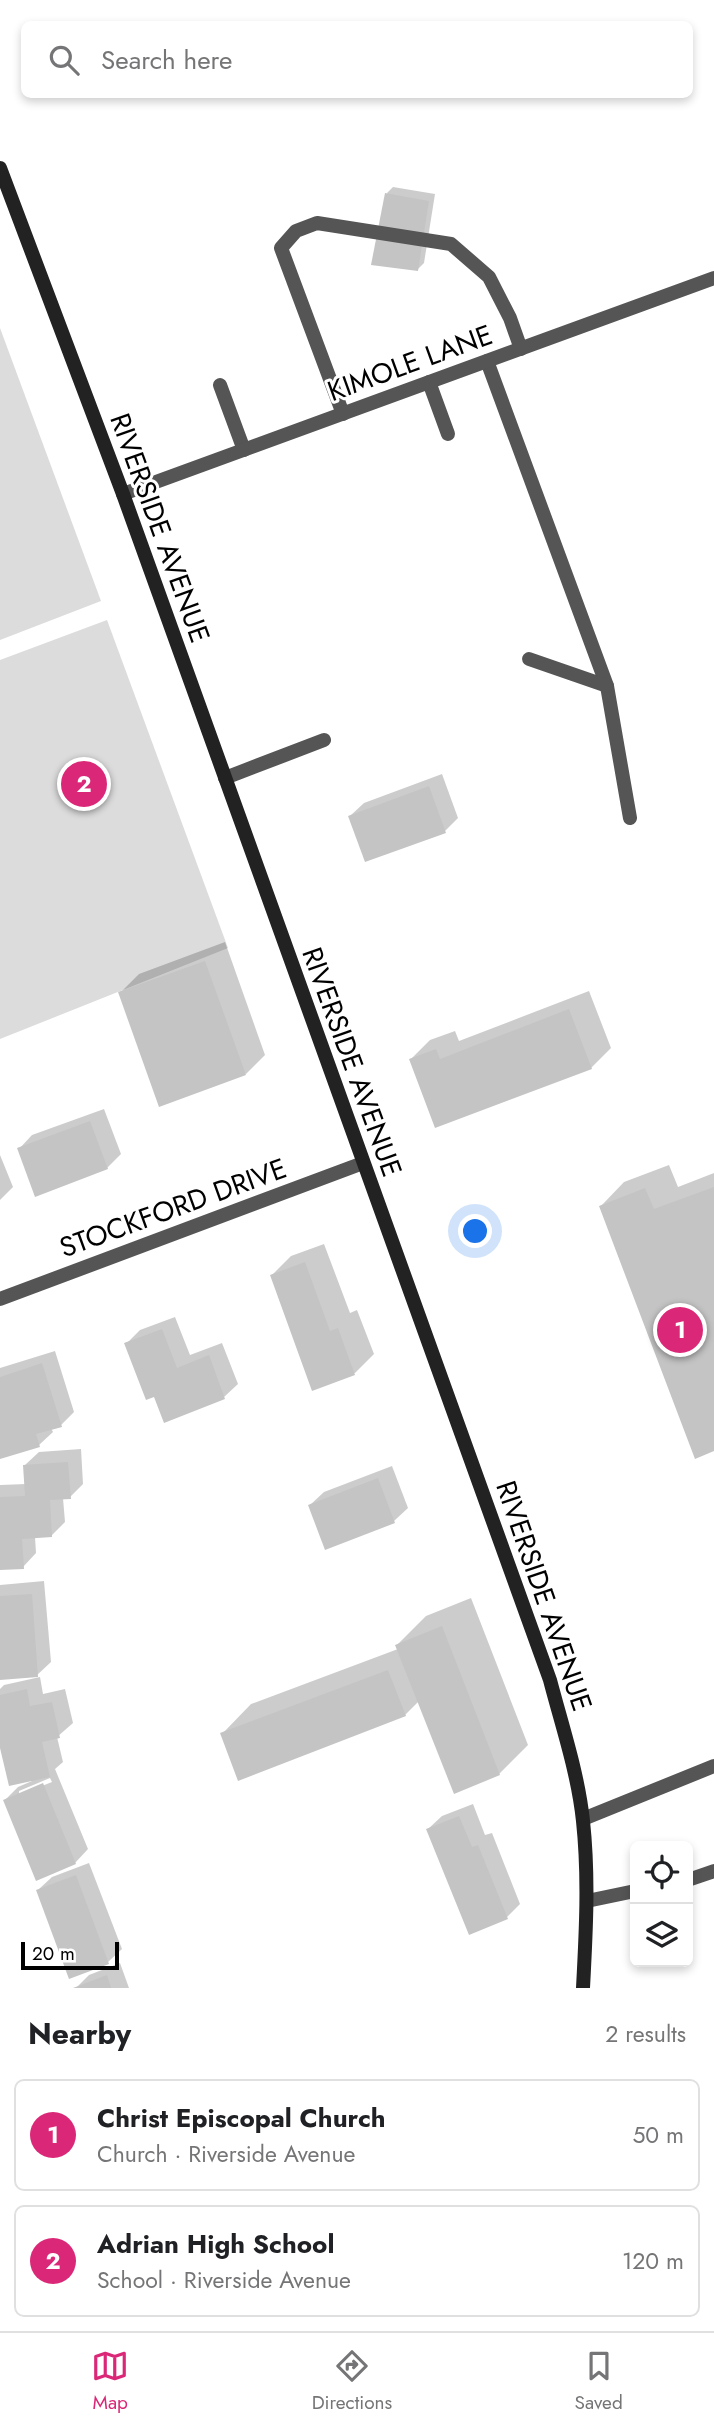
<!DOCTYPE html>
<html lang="en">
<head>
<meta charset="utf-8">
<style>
	:root { --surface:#fff; --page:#f6f6f6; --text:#202124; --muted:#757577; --line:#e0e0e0; --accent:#db2777 }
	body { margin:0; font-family:Jost,sans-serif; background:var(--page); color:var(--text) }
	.controls { position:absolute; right:21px; bottom:21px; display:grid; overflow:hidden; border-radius:10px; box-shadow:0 4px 10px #0003 }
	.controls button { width:63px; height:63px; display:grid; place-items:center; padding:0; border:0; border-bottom:2px solid var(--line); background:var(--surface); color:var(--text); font:35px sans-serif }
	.scale { position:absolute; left:21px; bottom:18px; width:98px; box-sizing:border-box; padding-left:7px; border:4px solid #000; border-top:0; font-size:19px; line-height:24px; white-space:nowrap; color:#000; -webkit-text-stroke:5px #fff; paint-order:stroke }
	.you { position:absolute; left:476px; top:1232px; width:24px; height:24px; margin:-18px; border:5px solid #fff; border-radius:50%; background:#1a73e8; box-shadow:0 0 0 10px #1a73e833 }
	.badge { display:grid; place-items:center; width:46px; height:46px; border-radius:50%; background:var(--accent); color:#fff; font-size:23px; font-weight:700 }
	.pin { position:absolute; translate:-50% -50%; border:4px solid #fff; box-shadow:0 2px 7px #0006 }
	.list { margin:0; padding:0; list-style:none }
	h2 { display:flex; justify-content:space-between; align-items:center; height:91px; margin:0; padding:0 28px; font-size:30px }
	h2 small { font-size:23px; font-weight:400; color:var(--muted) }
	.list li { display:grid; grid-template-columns:46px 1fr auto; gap:21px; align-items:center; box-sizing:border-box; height:112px; margin:0 14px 14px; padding:0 14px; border:2px solid var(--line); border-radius:10px }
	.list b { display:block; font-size:26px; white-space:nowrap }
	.list p { margin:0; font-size:23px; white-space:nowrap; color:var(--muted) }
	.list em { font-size:23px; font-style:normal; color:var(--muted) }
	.icon { flex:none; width:38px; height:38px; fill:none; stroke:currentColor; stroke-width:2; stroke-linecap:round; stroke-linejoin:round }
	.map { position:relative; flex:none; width:714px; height:1988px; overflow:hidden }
	.search { position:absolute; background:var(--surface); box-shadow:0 4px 10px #0003; left:21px; right:21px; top:21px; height:77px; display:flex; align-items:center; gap:18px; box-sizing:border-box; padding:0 24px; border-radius:10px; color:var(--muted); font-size:26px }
	.sheet { height:343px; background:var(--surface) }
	nav { display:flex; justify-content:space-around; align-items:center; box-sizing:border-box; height:98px; border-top:2px solid var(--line); background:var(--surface); font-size:19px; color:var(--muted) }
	nav a { display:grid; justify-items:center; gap:4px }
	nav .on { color:var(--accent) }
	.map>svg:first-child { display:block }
	.green { fill:#dcdcdc }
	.shadow { fill:#0003; fill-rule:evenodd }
	.building { fill:#c4c4c4 }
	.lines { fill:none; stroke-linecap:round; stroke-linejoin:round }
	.lane { stroke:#555; stroke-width:14 }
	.street { stroke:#555; stroke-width:14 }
	.secondary { stroke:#222; stroke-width:14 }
	.labels { text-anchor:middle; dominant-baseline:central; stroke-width:6; stroke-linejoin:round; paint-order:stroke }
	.street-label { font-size:28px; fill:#000; stroke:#fff }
</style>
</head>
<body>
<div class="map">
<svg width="714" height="1988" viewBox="0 0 714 1988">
	<rect width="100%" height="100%" fill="#fff"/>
	<g class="green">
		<path d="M0,328L101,601L0,640Z"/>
		<path d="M107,620L228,948L0,1039V660Z"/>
	</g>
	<g class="shadow">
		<path d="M393,187L435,194L424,263L418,269L387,193Z"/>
		<path d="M442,774L458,818L445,831L350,816L364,803Z"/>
		<path d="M225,942L265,1055L246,1074L120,993L139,974Z"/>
		<path d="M589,991L611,1048L591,1068L411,1059L430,1040L455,1031L459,1041Z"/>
		<path d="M104,1109L121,1154L107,1168L19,1149L32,1135Z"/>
		<path d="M0,1155L13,1187L0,1200Z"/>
		<path d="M669,1165L678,1187L714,1173V1449L601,1206L624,1182Z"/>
		<path d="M324,1244L350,1313L357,1310L374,1354L355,1373L314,1389L272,1275L291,1256Z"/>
		<path d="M175,1317L190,1355L222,1343L238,1384L224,1397L165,1420L155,1394L126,1344L140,1330Z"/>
		<path d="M55,1351L74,1412L61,1425L51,1428L53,1432L39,1445L0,1458V1368Z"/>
		<path d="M81,1449L83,1484L70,1497L63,1498L65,1522L51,1536L35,1537L36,1553L23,1567L0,1568V1485L26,1484L25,1465L39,1452Z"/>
		<path d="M392,1466L408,1508L394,1521L310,1505L324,1492Z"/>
		<path d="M44,1581L51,1662L36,1676L0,1678V1585Z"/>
		<path d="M471,1598L528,1745L499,1774L419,1701L405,1715L222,1734L251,1704L398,1649L397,1645L426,1616Z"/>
		<path d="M40,1677L43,1694L65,1689L73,1723L57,1737L63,1762L55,1769L88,1849L75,1863L5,1800L18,1787L32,1781L0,1741V1689L4,1685ZM50,1778L52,1782L19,1795V1791Z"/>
		<path d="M473,1804L485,1835L492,1833L520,1904L507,1917L428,1829L442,1816Z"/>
		<path d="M89,1863L122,1949L108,1962L38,1890L52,1877Z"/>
		<path d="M120,1963L129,1988H76L89,1975Z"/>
	</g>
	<g class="building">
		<path d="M385,193L429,201L418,271L371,265Z"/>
		<path d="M429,786L446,833L365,862L348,816Z"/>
		<path d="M205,961L246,1075L159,1107L118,992Z"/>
		<path d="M569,1009L592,1069L435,1128L409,1059L436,1049L440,1059Z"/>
		<path d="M90,1121L108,1169L35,1197L17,1148Z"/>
		<path d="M714,1187V1451L695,1459L599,1206L645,1188L654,1209Z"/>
		<path d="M305,1262L330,1331L338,1328L355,1375L312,1391L270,1275Z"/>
		<path d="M162,1329L177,1368L209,1355L225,1399L164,1423L154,1397L146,1400L124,1343Z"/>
		<path d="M42,1363L62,1427L36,1434L40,1447L0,1459V1377Z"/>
		<path d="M68,1462L71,1499L50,1500L52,1537L22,1539L24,1569L0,1570V1497L25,1496L23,1465Z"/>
		<path d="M378,1478L395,1523L325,1550L308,1505Z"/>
		<path d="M32,1594L38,1677L0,1680V1596Z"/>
		<path d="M442,1626L500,1775L454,1794L395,1645Z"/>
		<path d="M388,1670L406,1716L238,1781L220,1733Z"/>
		<path d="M27,1689L30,1706L52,1702L60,1738L42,1742L50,1777L9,1786L0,1748V1695Z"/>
		<path d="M43,1783L76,1864L36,1881L3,1800Z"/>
		<path d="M459,1816L472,1847L478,1845L508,1919L469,1935L426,1829Z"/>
		<path d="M76,1875L109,1964L69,1979L36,1890Z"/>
		<path d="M107,1975L111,1988H73Z"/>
	</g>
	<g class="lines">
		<g class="lane">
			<path d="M487,361L607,686L630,818"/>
			<path d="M429,382L448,434"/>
			<path d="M220,385L244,450"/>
			<path d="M343,414L281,248L296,231L317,223L451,244L489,277L510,318L521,349"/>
			<path d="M529,659L607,686"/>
			<path d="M225,778L324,740"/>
			<path d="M688,1880L714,1871"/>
			<path d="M587,1901L635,1891"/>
		</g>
		<g class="street">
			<path d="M123,494L714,278"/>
			<path d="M0,1299L363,1163"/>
			<path d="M583,1819L714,1766"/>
		</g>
		<path class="secondary" d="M0,168L123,494L550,1680C562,1726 578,1773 583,1821C589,1877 586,1932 583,1988"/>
	</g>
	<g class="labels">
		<g class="street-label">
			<text transform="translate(410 363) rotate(-20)">KIMOLE LANE</text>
			<text transform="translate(160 528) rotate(70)">RIVERSIDE AVENUE</text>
			<text transform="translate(352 1062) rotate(70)">RIVERSIDE AVENUE</text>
			<text transform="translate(173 1208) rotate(-20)">STOCKFORD DRIVE</text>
			<text transform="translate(544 1596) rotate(71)">RIVERSIDE AVENUE</text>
		</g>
	</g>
</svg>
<div class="controls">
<button><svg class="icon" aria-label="locate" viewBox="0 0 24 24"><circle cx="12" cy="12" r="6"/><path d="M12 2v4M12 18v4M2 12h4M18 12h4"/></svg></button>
<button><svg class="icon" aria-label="layers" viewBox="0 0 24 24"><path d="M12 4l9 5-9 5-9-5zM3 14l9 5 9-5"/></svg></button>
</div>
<div class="scale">20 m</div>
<div class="you"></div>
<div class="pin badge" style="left:680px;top:1330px">1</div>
<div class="pin badge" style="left:84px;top:784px">2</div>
<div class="search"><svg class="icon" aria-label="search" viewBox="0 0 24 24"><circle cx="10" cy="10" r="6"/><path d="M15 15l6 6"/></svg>Search here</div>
</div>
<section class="sheet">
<h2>Nearby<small>2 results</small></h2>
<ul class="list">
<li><span class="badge">1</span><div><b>Christ Episcopal Church</b><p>Church · Riverside Avenue</p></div><em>50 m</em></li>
<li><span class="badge">2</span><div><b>Adrian High School</b><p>School · Riverside Avenue</p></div><em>120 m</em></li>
</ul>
</section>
<nav>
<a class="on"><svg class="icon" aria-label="map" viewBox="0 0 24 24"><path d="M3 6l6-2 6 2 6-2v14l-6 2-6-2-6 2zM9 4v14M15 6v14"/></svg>Map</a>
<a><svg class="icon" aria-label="directions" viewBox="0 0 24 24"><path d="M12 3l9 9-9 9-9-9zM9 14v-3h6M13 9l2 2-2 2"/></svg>Directions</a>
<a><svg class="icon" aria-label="saved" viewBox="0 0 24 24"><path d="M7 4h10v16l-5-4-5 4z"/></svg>Saved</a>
</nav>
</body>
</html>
